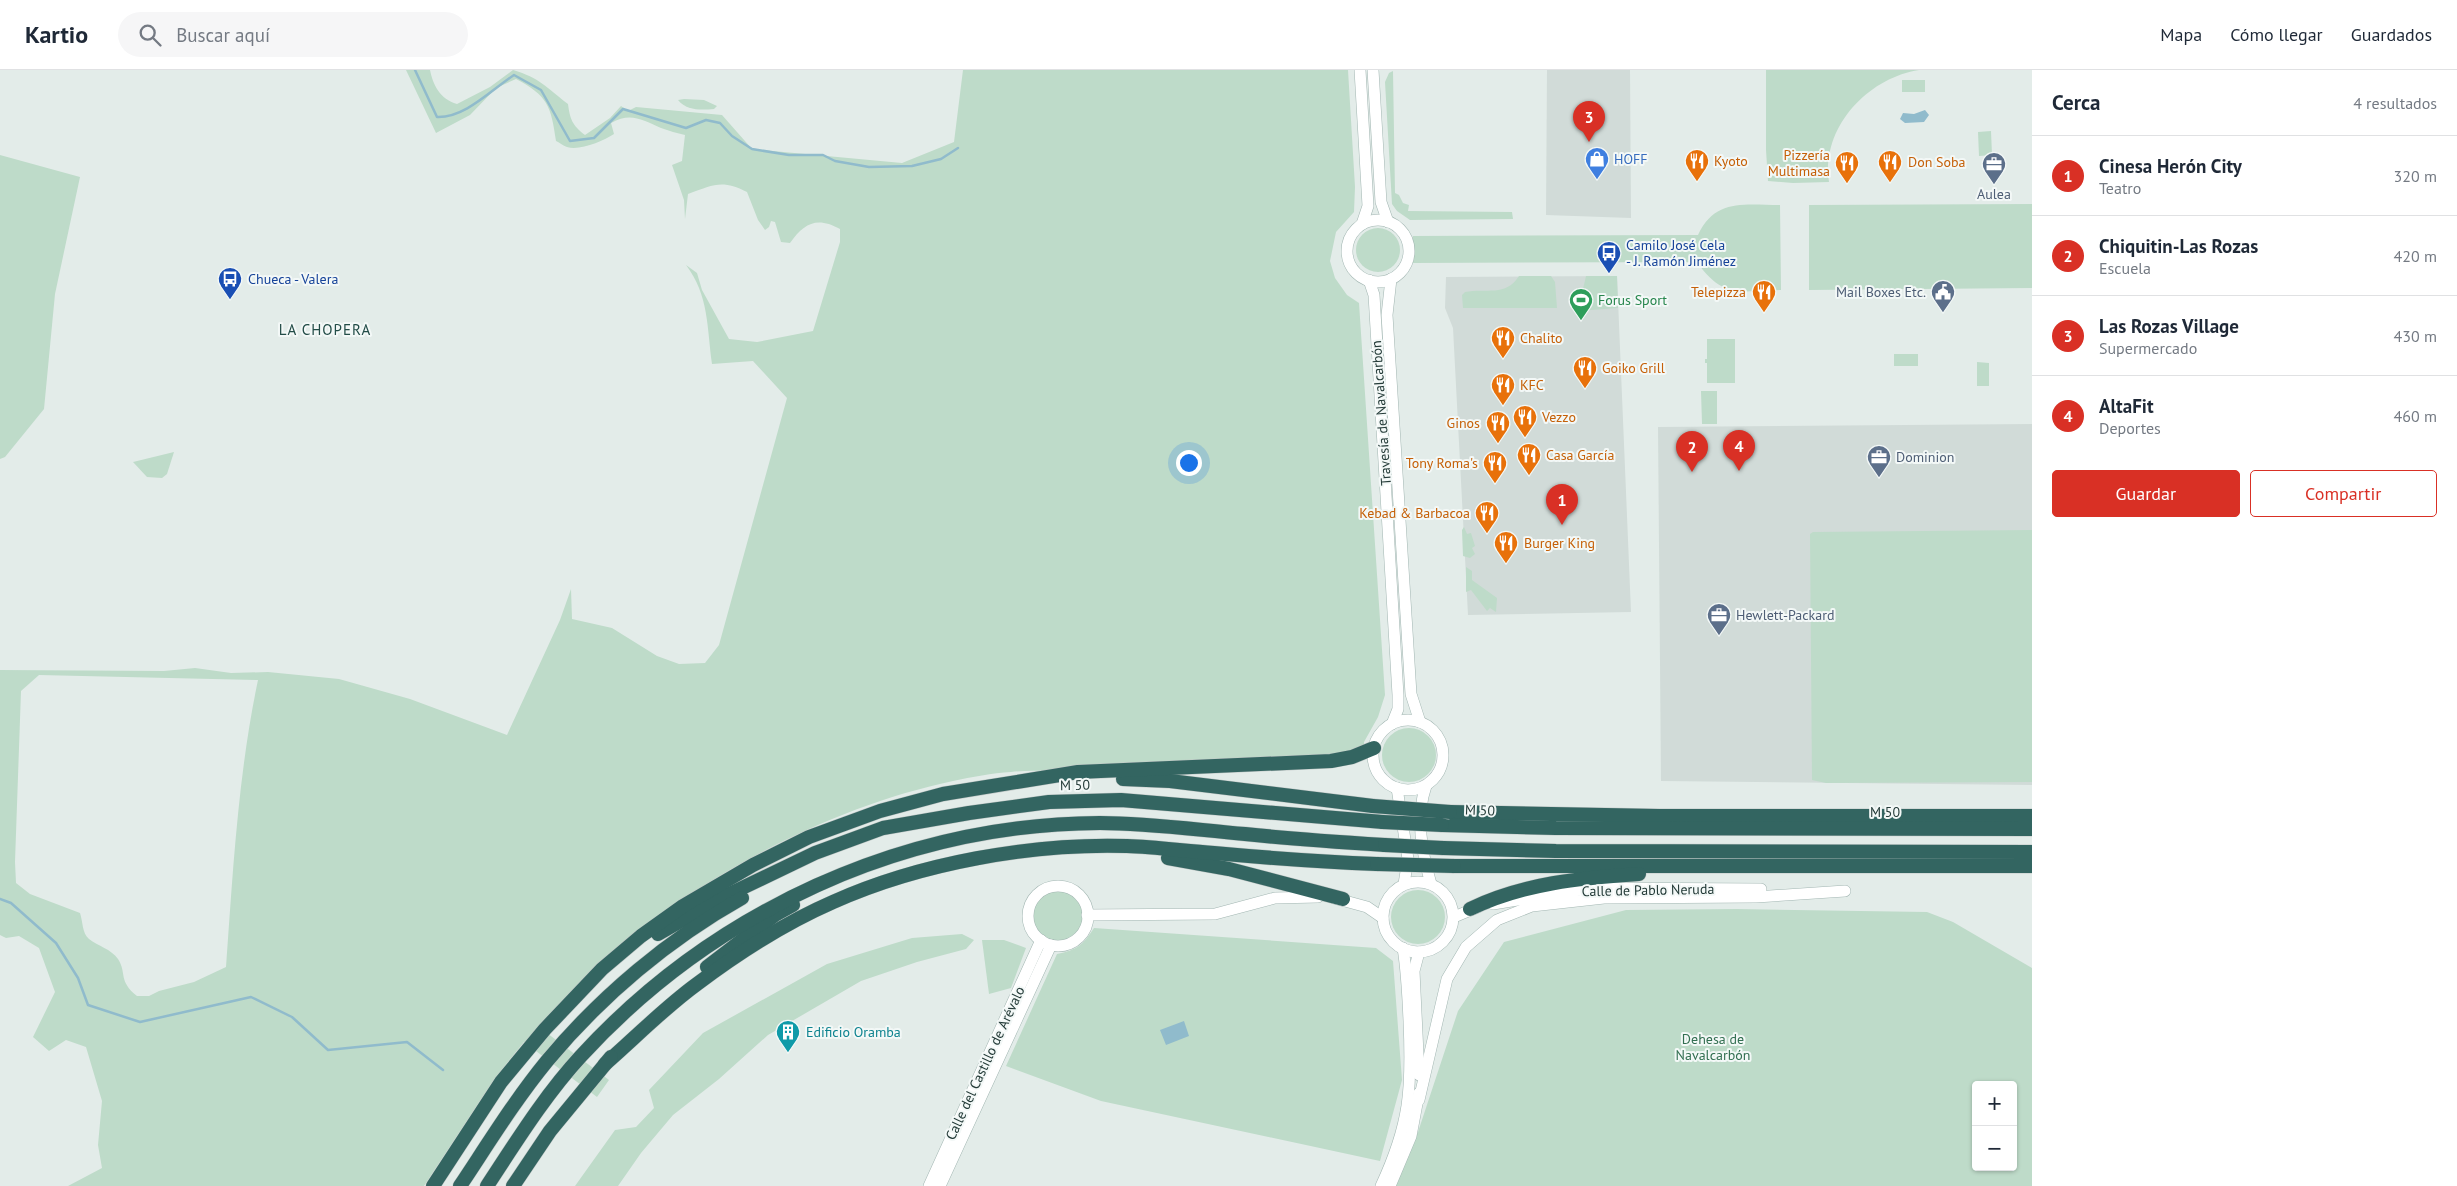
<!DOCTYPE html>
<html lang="es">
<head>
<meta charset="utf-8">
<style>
	:root { --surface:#fff; --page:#f6f6f7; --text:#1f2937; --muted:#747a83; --line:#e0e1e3; --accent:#d93025 }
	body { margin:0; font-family:"PT Sans",sans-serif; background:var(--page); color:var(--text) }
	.controls { position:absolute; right:15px; bottom:15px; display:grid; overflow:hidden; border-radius:5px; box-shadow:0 1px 4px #0004 }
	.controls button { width:45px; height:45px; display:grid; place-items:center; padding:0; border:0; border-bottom:1px solid var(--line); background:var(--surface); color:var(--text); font:25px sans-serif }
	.you { position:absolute; left:1188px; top:392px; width:18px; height:18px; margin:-12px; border:4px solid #fff; border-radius:50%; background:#1a73e8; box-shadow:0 0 0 8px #1a73e833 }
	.badge { display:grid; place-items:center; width:32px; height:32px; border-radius:50%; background:var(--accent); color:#fff; font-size:16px; font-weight:700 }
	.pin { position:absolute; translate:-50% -41px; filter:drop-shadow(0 1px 2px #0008) }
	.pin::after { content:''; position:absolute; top:26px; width:18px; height:15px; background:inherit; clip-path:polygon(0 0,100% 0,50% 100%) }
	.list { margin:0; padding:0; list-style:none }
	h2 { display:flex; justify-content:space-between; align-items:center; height:65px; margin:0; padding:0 20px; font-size:21px }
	h2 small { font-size:16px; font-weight:400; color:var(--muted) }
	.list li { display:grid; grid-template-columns:32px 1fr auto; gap:15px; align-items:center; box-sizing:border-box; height:80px; padding:0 20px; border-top:1px solid var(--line) }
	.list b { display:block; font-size:19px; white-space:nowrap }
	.list p { margin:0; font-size:16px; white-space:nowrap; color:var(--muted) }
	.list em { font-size:16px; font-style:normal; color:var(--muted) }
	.actions { display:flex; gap:10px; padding:15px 20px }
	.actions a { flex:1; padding:11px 0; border:1px solid var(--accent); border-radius:5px; text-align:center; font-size:18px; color:var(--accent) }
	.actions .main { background:var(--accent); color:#fff }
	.icon { flex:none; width:28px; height:28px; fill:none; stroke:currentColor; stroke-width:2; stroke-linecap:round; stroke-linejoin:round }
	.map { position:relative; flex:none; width:2032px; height:1116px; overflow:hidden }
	header { display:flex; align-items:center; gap:30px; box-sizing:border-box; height:70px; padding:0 25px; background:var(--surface); border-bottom:1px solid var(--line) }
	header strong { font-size:24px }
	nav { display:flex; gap:28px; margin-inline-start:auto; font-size:18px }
	.search { width:350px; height:45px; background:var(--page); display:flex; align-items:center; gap:12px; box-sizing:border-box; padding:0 18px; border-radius:28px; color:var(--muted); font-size:19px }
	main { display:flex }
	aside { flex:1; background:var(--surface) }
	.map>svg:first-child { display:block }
	.built { fill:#d1dbd8 }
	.green { fill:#bedbc9; fill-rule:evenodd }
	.water { fill:#90bbcc }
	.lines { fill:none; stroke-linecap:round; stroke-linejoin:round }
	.stream { stroke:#90bbcc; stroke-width:2.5 }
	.secondary-casing { stroke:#a2b6b2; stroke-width:12 }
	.highway-casing { stroke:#c2c8c7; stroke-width:15 }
	.secondary { stroke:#fff; stroke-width:11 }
	.highway { stroke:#336561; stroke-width:14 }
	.highway-bridge-casing { stroke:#c2c8c7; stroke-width:15; stroke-linecap:butt }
	.highway-bridge { stroke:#336561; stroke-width:14 }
	.labels { text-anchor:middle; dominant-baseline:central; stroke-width:4; stroke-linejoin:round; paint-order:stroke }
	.food-label { font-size:14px; fill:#c56008; stroke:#f3f8f7; text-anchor:start }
	.shop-label { font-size:14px; fill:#366cbe; stroke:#f3f8f7; text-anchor:start }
	.service-label { font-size:14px; fill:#4e5e75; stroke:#f3f8f7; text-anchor:start }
	.transit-label { font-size:14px; fill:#164399; stroke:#f3f8f7; text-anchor:start }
	.leisure-label { font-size:14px; fill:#27864d; stroke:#f3f8f7; text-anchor:start }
	.street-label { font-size:14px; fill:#243b38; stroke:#f3f8f7 }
	.culture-label { font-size:14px; fill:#0d838f; stroke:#f3f8f7; text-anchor:start }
	.park-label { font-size:14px; fill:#326f51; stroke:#f3f8f7 }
	.neighbourhood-label { font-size:15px; letter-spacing:1px; fill:#224c47; stroke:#f3f8f7 }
</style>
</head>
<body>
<header>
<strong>Kartio</strong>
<div class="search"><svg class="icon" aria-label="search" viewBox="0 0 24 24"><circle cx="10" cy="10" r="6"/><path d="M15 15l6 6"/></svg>Buscar aquí</div>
<nav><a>Mapa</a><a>Cómo llegar</a><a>Guardados</a></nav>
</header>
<main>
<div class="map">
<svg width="2032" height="1116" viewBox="0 0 2032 1116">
	<rect width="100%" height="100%" fill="#e3ece9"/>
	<g class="built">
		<path d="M1547,0H1630L1631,148L1546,145Z"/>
		<path d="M1617,206L1631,542L1468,545L1453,258L1445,238L1446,207Z"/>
		<path d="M2032,354V715L1661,711L1658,357Z"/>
	</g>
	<g class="green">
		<path d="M406,0H430C433,15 440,29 457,34L490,17L513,0C540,8 546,17 568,34C570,49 572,55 585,65L610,48L621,36L628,41L636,37L722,45L752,79L902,93L954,72L963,0H1348L1355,117L1354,142L1336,162L1330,191L1335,208L1347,225L1359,233L1385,625L1378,647L1364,672V683C1272,689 1180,695 1088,701C1063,703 1036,699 1011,702C992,703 972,707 953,711C835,736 715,799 622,874C591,898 565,928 539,957L609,1010L597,1027L524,972L495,1008L424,1116H68L102,1098L98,1075L102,1031L86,977L66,970L49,981L33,967L55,922L39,878L19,866L6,868L0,865V600L164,601L195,598L231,603L268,602L339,609L410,629L507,665L560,550L571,519L572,549L612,558L657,586L679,594L705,593L719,575L787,328L753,291L712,294C707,258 709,225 686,195L697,203L702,220L729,269L757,272L813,261L840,172V159C817,146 804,153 790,173L781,172L775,152L771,151L769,157L765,160L758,150L747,122C722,109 713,115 688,124L685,149L684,130L672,95L682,91L685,65C677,63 669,61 661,58C642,50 631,42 611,53L614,64C603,71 580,81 567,77C563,76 559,72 556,71C551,36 548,26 516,9L496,18L470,45L436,63ZM39,605L258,610C238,705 233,801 226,897L194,912L159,921L149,926H137C118,911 127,903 118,889C111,879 98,876 89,869C82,863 83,852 80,843L30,824L16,813L15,792L21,621Z"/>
		<path d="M1766,0H1919C1868,8 1821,57 1829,112L1793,113L1768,111L1766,80Z"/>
		<path d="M1393,1L1395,123L1399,125L1403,133L1409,135L1408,141L1512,142L1513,149L1410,150L1397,141L1392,134L1385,12L1389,3Z"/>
		<rect x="1902" y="10" width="23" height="12"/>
		<path d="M684,29L704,30L717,36L714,39C701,40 687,41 678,30Z"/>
		<path d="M1991,61L1992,85L1979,86L1978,62Z"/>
		<path d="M0,85L80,107L55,224L44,339L5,387L0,389Z"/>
		<path d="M2032,134V218L1809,220V135Z"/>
		<path d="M1780,135L1781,220C1739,221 1723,229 1697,192L1413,193V166L1698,165C1715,128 1745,135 1780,135Z"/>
		<circle cx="1378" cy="180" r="22"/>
		<path d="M1519,206H1551L1555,212L1557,238H1463L1462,225L1465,222C1486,218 1506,227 1519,206Z"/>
		<path d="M1586,206H1617L1618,238L1578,241Z"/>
		<path d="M1707,269H1735V313H1707V293H1705V289H1707Z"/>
		<rect x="1894" y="284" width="24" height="12"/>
		<path d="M1977,292L1989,293V316H1977Z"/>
		<path d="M1701,321H1717V354H1702Z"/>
		<path d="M174,382L167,404L162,408L147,407L133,392Z"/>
		<path d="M1464,457L1467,464L1471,463L1475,476L1472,478L1475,484L1470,488L1463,486L1462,460Z"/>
		<path d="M2032,460V712L1826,713L1812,710L1810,464L1813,462Z"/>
		<path d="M1466,497L1472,501V510L1497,528L1496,542L1490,538L1487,541L1471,520L1466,522Z"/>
		<circle cx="1409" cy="685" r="27"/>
		<circle cx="1418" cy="847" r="27"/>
		<circle cx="1057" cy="846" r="26"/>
		<path d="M1737,839L1927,842L1953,852L2032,898V1116H1393L1418,1062L1458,941L1504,872L1626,840ZM1976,1015H2013V1097H1976Z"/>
		<path d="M1094,858L1376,878L1393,891L1402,1010L1380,1091L1101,1031L1006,996L1057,884C1077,880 1083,875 1094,858Z"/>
		<path d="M962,864L974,870L966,879L917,892L861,911L768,965L719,1009L673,1045L641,1083L618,1116H575L615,1060L636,1057L654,1038L649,1020L703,963L827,894L912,868Z"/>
		<path d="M982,870H1004L1026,878L1011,918L989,924Z"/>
	</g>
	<g class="water">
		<path d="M1925,40L1929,45L1924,52L1905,53L1900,49L1903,43L1914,44Z"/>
		<path d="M1184,951L1189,966L1166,975L1160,960Z"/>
	</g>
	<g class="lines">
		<g class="stream">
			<path d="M415,0L437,47C465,48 491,20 514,5L541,20L570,71L594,68L623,39L686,58L706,50L720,53L732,66L752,79L789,85H823L835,91L869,97L912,96L941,89L958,78"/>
			<path d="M0,829L11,833L56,873L78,908L88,935L140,952L251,927L292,947L328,980L407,972L443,1000"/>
		</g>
		<g class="secondary-casing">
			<g id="secondary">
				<path d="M1360,0L1368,136L1362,154"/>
				<path d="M1373,0L1381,132L1388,152"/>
				<circle cx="1378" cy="181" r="31"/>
				<path d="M1391,209L1387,245L1411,624L1420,652"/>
				<path d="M1369,210L1374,225L1398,625V639L1392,654"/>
				<circle cx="1408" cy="685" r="35"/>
				<path d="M1426,716C1415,747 1422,783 1431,814"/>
				<path d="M1397,718L1408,789L1404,814"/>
				<circle cx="1418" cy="847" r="35"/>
				<circle cx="1058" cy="846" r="30"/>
				<path d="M1334,828L1367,837L1383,848"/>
				<path d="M1493,834L1592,818L1761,819"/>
				<path d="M1087,845L1215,844L1275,828L1318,827"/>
				<path d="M1454,847L1478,837"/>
				<path d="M1419,882L1414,901L1419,1005"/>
				<path d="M1419,1030L1447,909L1466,877L1497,850L1532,836L1604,828L1756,827L1845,821"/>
				<path d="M929,1116L1041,870"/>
				<path d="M940,1116L1051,875"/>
				<path d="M1381,1116C1410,1054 1412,1019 1409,951C1408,927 1407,903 1403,878"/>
				<path d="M1390,1116L1411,1066L1419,1023"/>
			</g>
		</g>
		<g class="highway-casing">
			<g id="highway">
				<path d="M1123,709L1170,711L1373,736"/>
				<path d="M1450,742L1659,746H2032"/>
				<path d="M1442,755L1556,758L2032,759"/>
				<path d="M1443,778L1556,781L2032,782"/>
				<path d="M1168,788L1229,799L1343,829"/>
				<path d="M1454,796H2032"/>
				<path d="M1470,839C1524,813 1581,808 1639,804"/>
				<path d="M658,864L719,829L815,783L883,758L969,743L1049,732L1121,730L1383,752"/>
				<path d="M707,897L775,845L793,835"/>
				<path d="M605,994C636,967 664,938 697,914C738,883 785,853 833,832C920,793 1032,773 1127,776C1156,777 1185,781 1214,783C1269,788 1323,792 1377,794"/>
				<path d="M433,1116L501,1012L545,959L602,899L641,866L683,836L753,795L809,767L880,741L943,724L1078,702L1331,691L1352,687L1374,678"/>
				<path d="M460,1116C488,1074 515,1030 547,991C601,926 669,869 742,828"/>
				<path d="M487,1116C516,1072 545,1025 581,986C714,841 903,754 1100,753C1149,753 1197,760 1245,764C1291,769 1338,772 1385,775"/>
				<path d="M513,1116L550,1061L611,987"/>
			</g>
		</g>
		<use href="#secondary" class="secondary"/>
		<use href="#highway" class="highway"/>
		<g class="highway-bridge-casing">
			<g id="highway-bridge">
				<path d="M1373,736L1450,742"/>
				<path d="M1383,752L1442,755"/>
				<path d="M1385,775L1443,778"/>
				<path d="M1377,794L1454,796"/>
			</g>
		</g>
		<use href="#highway-bridge" class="highway-bridge"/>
	</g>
	<defs>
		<g id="shop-pin" transform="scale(1.25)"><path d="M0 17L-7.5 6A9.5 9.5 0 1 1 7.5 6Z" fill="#3f7fe0" stroke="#f3f8f7"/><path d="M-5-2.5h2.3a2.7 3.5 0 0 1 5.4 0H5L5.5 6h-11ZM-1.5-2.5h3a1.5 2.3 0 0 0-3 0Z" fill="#fff"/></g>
		<g id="restaurant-pin" transform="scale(1.25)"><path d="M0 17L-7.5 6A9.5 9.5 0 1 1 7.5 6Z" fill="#e8710a" stroke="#f3f8f7"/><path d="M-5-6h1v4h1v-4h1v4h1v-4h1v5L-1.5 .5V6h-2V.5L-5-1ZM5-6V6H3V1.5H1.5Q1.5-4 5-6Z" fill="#fff"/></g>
		<g id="office-pin" transform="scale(1.25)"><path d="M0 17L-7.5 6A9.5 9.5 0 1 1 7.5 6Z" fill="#5c6f8a" stroke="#f3f8f7"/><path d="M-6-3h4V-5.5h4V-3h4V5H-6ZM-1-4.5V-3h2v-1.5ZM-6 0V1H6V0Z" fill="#fff"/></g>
		<g id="bus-pin" transform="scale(1.25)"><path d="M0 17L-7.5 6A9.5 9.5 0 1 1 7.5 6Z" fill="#1a4fb4" stroke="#f3f8f7"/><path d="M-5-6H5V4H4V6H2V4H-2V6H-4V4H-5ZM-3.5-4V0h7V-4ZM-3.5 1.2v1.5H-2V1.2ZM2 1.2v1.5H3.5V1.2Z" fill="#fff"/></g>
		<g id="civic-pin" transform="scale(1.25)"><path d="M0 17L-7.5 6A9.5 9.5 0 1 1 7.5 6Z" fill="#5c6f8a" stroke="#f3f8f7"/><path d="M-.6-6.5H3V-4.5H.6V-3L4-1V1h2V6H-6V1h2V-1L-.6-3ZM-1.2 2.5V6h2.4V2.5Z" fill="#fff"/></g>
		<g id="stadium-pin" transform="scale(1.25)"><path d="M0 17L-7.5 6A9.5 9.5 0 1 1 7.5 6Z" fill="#2e9e5b" stroke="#f3f8f7"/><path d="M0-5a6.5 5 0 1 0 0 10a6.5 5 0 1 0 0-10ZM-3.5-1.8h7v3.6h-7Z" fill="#fff"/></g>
		<g id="building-pin" transform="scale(1.25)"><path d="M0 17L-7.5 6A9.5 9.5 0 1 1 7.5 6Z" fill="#0f9aa8" stroke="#f3f8f7"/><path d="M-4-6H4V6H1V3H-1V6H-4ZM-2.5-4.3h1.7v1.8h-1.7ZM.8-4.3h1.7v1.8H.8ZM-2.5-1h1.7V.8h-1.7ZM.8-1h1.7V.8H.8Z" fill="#fff"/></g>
	</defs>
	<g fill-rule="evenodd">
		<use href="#shop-pin" x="1597" y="89"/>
		<use href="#restaurant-pin" x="1697" y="91"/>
		<use href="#restaurant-pin" x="1890" y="92"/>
		<use href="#restaurant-pin" x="1847" y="93"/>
		<use href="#office-pin" x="1994" y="94"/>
		<use href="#bus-pin" x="1609" y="183"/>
		<use href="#bus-pin" x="230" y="209"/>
		<use href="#restaurant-pin" x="1764" y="222"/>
		<use href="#civic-pin" x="1943" y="222"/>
		<use href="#stadium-pin" x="1581" y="230"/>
		<use href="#restaurant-pin" x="1503" y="268"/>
		<use href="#restaurant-pin" x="1585" y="298"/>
		<use href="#restaurant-pin" x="1503" y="315"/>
		<use href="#restaurant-pin" x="1525" y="347"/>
		<use href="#restaurant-pin" x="1498" y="353"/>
		<use href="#restaurant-pin" x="1529" y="385"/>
		<use href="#office-pin" x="1879" y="387"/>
		<use href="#restaurant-pin" x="1495" y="393"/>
		<use href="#restaurant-pin" x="1487" y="443"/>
		<use href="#restaurant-pin" x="1506" y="473"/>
		<use href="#office-pin" x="1719" y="545"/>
		<use href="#building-pin" x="788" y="962"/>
	</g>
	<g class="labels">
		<g class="food-label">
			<text x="1830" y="85" text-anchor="end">Pizzería<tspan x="1830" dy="16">Multimasa</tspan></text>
			<text x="1714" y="91">Kyoto</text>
			<text x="1908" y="92">Don Soba</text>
			<text x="1746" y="222" text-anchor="end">Telepizza</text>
			<text x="1520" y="268">Chalito</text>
			<text x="1602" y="298">Goiko Grill</text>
			<text x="1520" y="315">KFC</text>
			<text x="1542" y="347">Vezzo</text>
			<text x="1480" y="353" text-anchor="end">Ginos</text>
			<text x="1546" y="385">Casa García</text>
			<text x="1478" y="393" text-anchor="end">Tony Roma's</text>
			<text x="1470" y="443" text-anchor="end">Kebad &amp; Barbacoa</text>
			<text x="1524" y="473">Burger King</text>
		</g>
		<g class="shop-label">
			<text x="1614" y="89">HOFF</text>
		</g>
		<g class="service-label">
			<text x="1994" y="124" text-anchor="middle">Aulea</text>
			<text x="1926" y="222" text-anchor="end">Mail Boxes Etc.</text>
			<text x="1896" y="387">Dominion</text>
			<text x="1736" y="545">Hewlett-Packard</text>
		</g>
		<g class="transit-label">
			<text x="1626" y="175">Camilo José Cela<tspan x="1626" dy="16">- J. Ramón Jiménez</tspan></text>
			<text x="248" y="209">Chueca - Valera</text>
		</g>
		<g class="leisure-label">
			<text x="1598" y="230">Forus Sport</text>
		</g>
		<g class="street-label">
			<text transform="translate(1381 343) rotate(-94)">Travesía de Navalcarbón</text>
			<text transform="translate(1075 715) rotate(-1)">M 50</text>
			<text transform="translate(1480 740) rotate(2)">M 50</text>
			<text x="1885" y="742">M 50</text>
			<text transform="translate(1648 820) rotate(-1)">Calle de Pablo Neruda</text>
			<text transform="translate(985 993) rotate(-65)">Calle del Castillo de Arévalo</text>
		</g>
		<g class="culture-label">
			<text x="806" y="962">Edificio Oramba</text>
		</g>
		<g class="park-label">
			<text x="1713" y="969">Dehesa de<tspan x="1713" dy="16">Navalcarbón</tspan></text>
		</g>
		<g class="neighbourhood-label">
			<text x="325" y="259">LA CHOPERA</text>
		</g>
	</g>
</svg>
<div class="controls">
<button>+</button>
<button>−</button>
</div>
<div class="you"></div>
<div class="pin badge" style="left:1562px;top:455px">1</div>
<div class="pin badge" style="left:1692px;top:402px">2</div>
<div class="pin badge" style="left:1589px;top:72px">3</div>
<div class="pin badge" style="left:1739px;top:401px">4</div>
</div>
<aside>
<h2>Cerca<small>4 resultados</small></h2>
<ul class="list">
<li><span class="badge">1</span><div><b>Cinesa Herón City</b><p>Teatro</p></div><em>320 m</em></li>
<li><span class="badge">2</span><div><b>Chiquitin-Las Rozas</b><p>Escuela</p></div><em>420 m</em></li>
<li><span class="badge">3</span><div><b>Las Rozas Village</b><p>Supermercado</p></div><em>430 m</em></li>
<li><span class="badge">4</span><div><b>AltaFit</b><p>Deportes</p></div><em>460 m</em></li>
</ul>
<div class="actions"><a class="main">Guardar</a><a>Compartir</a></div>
</aside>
</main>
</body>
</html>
